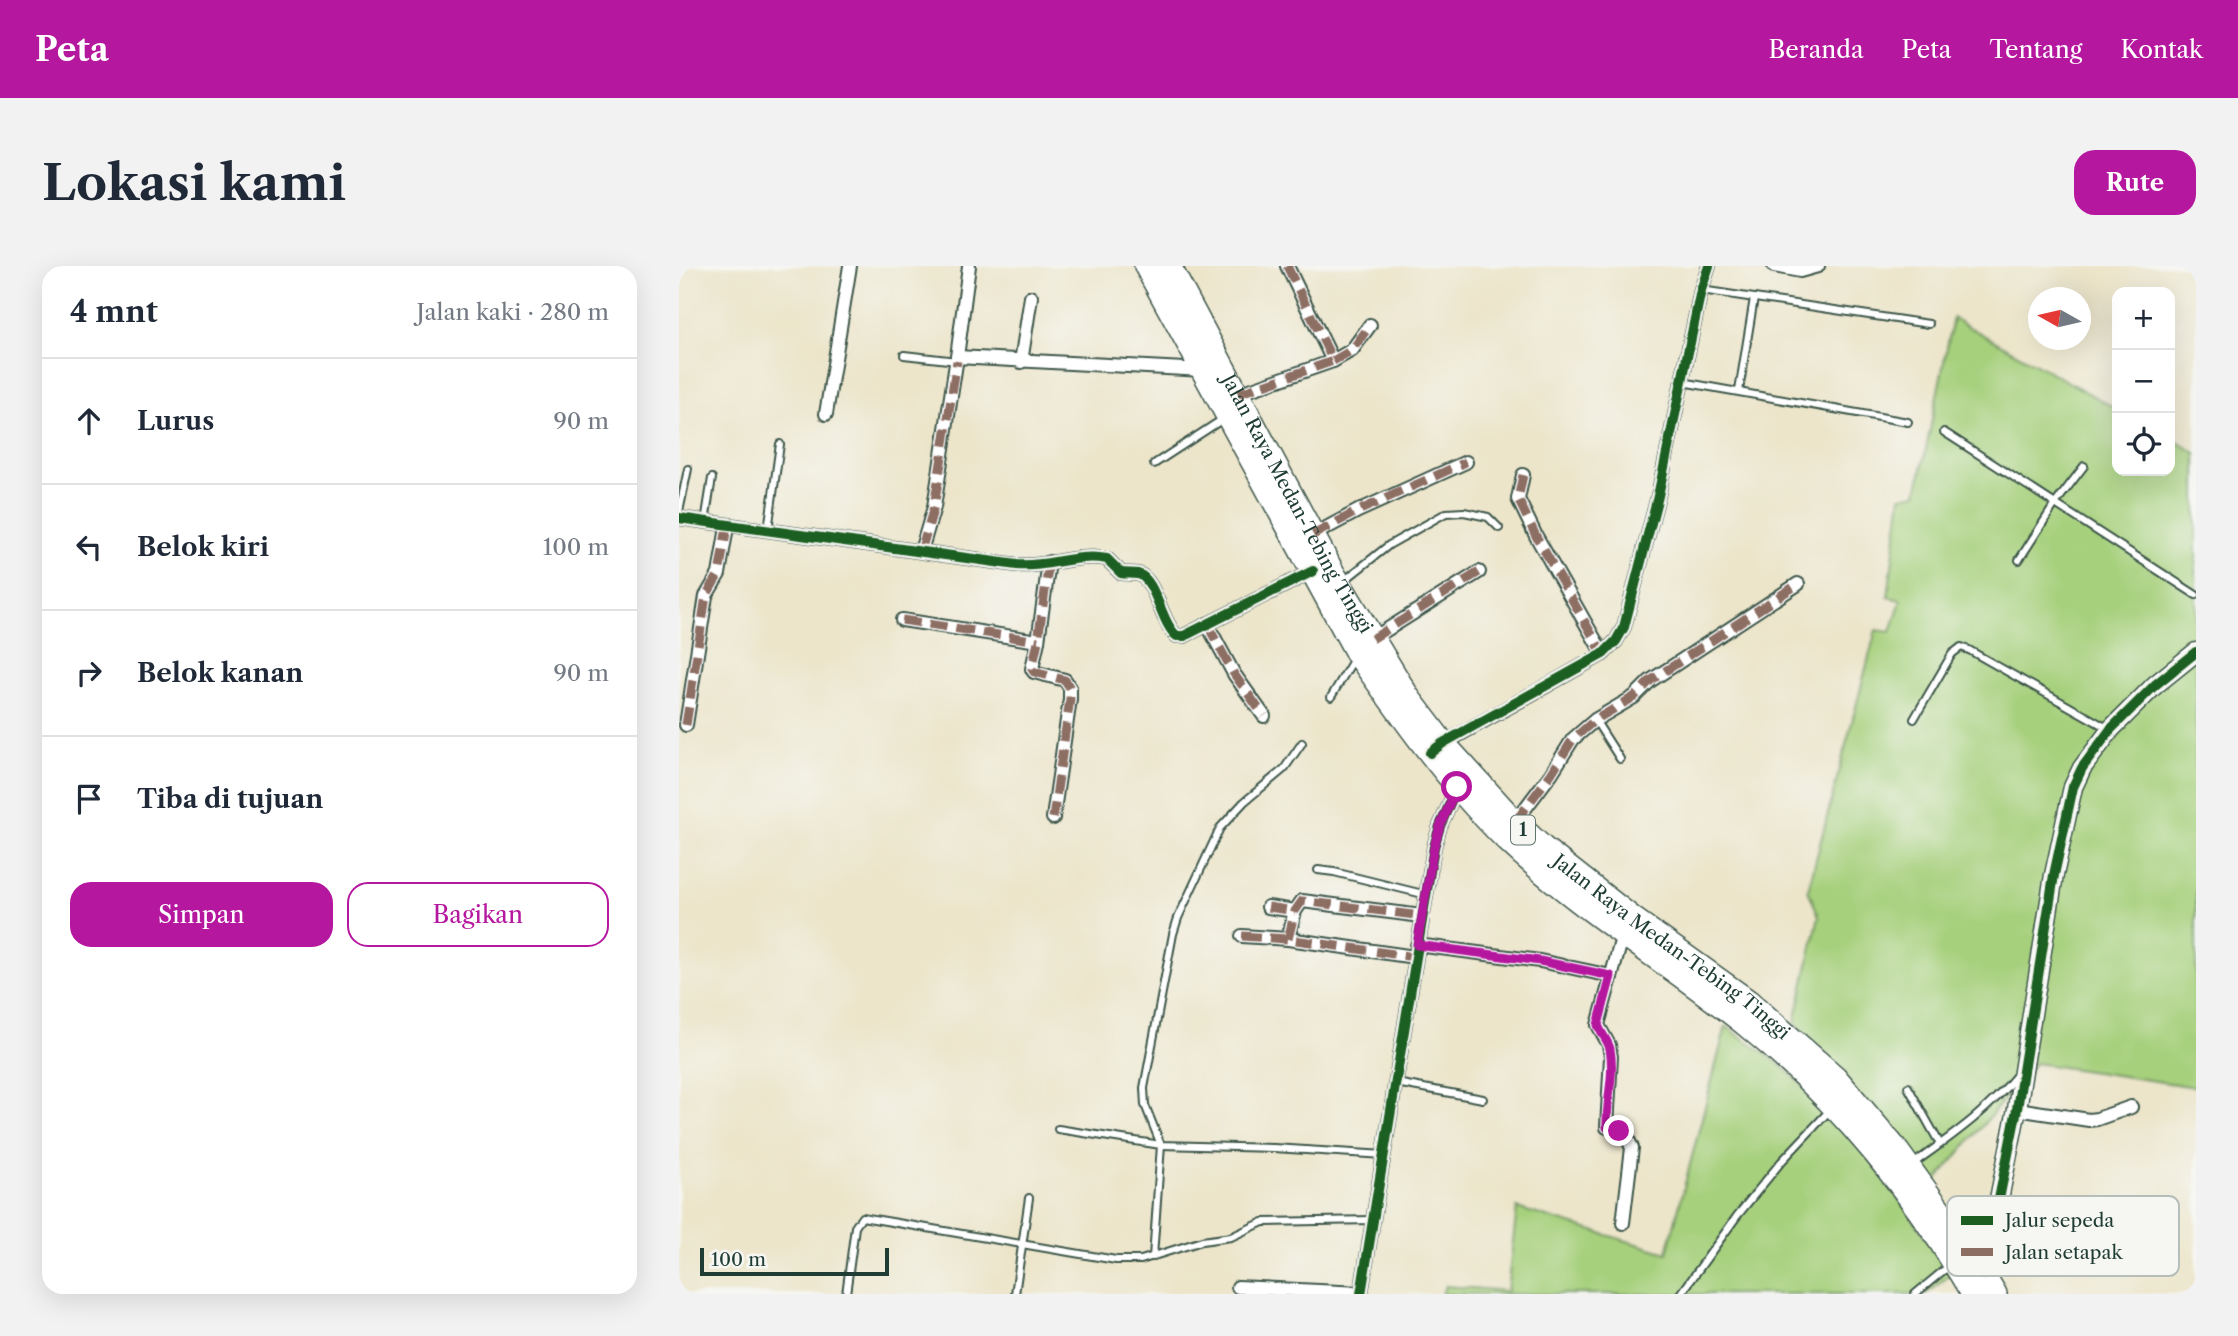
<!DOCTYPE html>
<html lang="id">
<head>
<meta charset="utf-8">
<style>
	:root { --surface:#fff; --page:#f2f2f3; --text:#1f2937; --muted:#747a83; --line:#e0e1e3; --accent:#b5179e }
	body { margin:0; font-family:"Libre Caslon Text",serif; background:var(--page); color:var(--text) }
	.controls { position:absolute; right:21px; top:21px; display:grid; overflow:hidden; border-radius:14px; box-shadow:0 7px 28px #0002 }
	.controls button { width:63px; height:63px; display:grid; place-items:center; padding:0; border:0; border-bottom:2px solid var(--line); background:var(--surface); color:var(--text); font:35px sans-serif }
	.compass { position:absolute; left:1349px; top:21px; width:63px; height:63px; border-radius:50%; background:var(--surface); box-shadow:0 7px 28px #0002; rotate:278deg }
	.scale { position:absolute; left:21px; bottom:18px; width:189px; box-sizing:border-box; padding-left:7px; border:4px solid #1f3d34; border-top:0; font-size:19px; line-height:24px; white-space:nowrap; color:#1f3d34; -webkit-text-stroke:5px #f6f6f2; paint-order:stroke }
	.stop { position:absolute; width:21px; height:21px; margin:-16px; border:5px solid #b5179e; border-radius:50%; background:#fff }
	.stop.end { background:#b5179e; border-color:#fff; box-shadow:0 2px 7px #0008 }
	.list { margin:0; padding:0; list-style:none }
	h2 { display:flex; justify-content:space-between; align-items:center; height:91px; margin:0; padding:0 28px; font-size:30px }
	h2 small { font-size:23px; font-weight:400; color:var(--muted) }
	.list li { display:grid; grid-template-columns:46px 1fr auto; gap:21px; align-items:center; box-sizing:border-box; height:126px; padding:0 28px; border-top:2px solid var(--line) }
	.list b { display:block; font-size:26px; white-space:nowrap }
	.list em { font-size:23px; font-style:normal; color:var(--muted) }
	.actions { display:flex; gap:14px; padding:21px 28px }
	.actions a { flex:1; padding:16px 0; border:2px solid var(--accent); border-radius:21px; text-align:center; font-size:24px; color:var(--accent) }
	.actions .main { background:var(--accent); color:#fff }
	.icon { flex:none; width:38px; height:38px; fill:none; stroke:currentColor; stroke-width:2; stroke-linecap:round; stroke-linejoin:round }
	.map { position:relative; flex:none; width:1517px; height:1028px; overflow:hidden; border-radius:21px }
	header { display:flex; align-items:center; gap:42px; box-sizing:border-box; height:98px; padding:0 35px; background:var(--accent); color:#fff }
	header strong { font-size:33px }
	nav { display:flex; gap:38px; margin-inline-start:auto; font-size:24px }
	.intro { display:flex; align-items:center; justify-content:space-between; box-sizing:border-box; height:168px; padding:0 42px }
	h1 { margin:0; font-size:49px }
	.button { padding:18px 32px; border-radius:21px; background:var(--accent); color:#fff; font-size:24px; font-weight:700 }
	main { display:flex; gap:42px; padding:0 42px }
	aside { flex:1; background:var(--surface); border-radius:21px; box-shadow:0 7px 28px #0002 }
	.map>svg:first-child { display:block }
	.green { fill:#a6d07c; stroke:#628658; stroke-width:2 }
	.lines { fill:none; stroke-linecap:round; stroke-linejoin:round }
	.lane-casing { stroke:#3e564a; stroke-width:10 }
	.street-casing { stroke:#3e564a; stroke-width:16 }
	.secondary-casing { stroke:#3e564a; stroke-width:21 }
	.highway-casing { stroke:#3e564a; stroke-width:26 }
	.lane { stroke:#fff; stroke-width:6 }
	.street { stroke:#fff; stroke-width:12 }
	.secondary { stroke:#fff; stroke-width:18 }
	.highway { stroke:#fff; stroke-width:23 }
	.quiet { stroke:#8d6e63; stroke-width:9; stroke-dasharray:18 9; stroke-linecap:butt }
	.cycleway-casing { stroke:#f6f6f2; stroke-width:15 }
	.cycleway { stroke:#1b5e20; stroke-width:10 }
	.route { stroke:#b5179e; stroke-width:9 }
	.labels { text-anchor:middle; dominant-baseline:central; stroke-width:6; stroke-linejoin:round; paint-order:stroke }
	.shield { fill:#f6f6f2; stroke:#60746d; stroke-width:2 }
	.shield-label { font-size:18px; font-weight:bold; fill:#1f3d34 }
	.street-label { font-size:19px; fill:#1f3d34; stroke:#f6f6f2 }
	.key { fill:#f6f6f2; stroke:#b6beb9; stroke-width:2 }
	.key-label { font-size:19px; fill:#1f3d34 }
</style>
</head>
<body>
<header>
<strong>Peta</strong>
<nav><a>Beranda</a><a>Peta</a><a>Tentang</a><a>Kontak</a></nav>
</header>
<div class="intro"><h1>Lokasi kami</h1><a class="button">Rute</a></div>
<main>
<aside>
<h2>4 mnt<small>Jalan kaki · 280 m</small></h2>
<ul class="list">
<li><svg class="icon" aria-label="ahead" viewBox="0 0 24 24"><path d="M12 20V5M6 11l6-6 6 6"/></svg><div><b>Lurus</b></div><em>90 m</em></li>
<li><svg class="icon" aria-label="left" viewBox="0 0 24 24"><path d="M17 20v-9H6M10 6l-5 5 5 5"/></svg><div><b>Belok kiri</b></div><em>100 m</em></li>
<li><svg class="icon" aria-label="right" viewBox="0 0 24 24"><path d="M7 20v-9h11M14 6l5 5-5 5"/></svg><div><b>Belok kanan</b></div><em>90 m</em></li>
<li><svg class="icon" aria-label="arrive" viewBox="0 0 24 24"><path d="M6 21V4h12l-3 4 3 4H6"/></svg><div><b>Tiba di tujuan</b></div></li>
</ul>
<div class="actions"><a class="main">Simpan</a><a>Bagikan</a></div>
</aside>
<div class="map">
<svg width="1517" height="1028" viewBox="0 0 1517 1028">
	<rect width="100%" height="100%" fill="#f6f6f2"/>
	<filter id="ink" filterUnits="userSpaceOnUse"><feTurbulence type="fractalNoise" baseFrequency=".0143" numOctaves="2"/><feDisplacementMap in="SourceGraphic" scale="14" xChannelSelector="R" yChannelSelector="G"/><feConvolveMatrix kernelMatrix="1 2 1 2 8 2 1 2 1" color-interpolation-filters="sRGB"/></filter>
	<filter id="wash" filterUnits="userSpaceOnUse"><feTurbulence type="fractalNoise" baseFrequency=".00686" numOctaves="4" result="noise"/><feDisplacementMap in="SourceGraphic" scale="28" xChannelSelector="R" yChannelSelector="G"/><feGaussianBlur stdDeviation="1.57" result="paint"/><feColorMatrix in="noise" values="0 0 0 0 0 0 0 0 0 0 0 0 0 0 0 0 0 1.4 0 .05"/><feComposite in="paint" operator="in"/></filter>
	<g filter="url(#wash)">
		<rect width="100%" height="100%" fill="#ece5ca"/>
		<g class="green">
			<path d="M1274,52L1438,143V205H1491V172L1517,187V821L1356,797L1256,916L1116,756L1140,650L1129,624L1197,364L1212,366L1222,334L1209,331L1222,230L1238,227Z"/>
			<path d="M1047,760C1068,776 1092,790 1112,808C1174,865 1226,937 1271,1009L1247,1028H763L766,1020L828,1025L838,942L988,987Z"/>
		</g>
	</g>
	<g filter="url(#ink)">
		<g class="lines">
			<g class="lane-casing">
				<g id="lane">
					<path d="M1022,24L1250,58"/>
					<path d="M225,89L278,95"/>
					<path d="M1003,116L1229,156"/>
					<path d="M1060,125L1075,32"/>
					<path d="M1265,166L1517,329"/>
					<path d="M475,198L544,153"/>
					<path d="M0,246L9,203"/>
					<path d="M26,256L33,212"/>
					<path d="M89,264L101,178"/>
					<path d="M1340,294L1376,238L1405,200"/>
					<path d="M666,314L710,279L767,247L785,246L809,251L820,262"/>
					<path d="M652,431L676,391"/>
					<path d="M1235,453L1273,388L1282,381L1290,384L1430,463"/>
					<path d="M916,454L941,493"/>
					<path d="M623,477L605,503L565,536L541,562L499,652L494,668L465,822L466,839L482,879L595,882L706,889"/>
					<path d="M639,604L655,606L748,629"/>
					<path d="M717,817L804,833"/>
					<path d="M1229,821L1261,878"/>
					<path d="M379,863L482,879L474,991"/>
					<path d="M1234,898C1271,871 1308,846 1337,810"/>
					<path d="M167,1028L176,961L183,951L437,994H462L523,975L552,971L584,956L694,954"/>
					<path d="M336,1028L350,932"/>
					<path d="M1002,1028L1058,950L1102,896L1152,843"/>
					<path d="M1236,1028L1270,1000"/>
				</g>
			</g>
			<g class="street-casing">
				<g id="street">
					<path d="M1095,0L1121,5L1139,0"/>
					<path d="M278,91L290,0"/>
					<path d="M654,95L673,84L691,59"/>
					<path d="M342,96L352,31"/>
					<path d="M559,128L654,95L608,0"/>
					<path d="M147,148L171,0"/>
					<path d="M844,209L839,233L857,270L924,388"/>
					<path d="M0,252L338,299C368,302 397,287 428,293L442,307C447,308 454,307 459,308C477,313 482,358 498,370H505L634,305"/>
					<path d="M634,269L679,245L787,196"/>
					<path d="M242,285L255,241L278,91L525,104"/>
					<path d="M370,296L359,375L353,403L355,406L386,414L391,422V433L374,552"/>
					<path d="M223,354L359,375"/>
					<path d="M528,358L555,408L585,450"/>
					<path d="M693,373L800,306"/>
					<path d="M7,459L27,330L40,308L48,261"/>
					<path d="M760,480L924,388L937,375L945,361L979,230L1022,24L1030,0"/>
					<path d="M836,556L872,508L894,473L916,454L955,431L971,415L1119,318"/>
					<path d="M589,641L616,645"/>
					<path d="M944,668L919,759L930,779L932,791L928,861L946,867L953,882L944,957"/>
					<path d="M563,670L609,673L736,691"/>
					<path d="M609,673L616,645L623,635L743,650"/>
					<path d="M738,679L861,695L932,710"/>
					<path d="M1338,843L1410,854L1418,853L1452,841"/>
					<path d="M559,1021L682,1027"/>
					<path d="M682,1028L755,581L761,560L778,521"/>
				</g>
			</g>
			<g class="secondary-casing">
				<path id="secondary" d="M1305,1008L1338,843L1375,609L1394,521L1403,502L1432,463L1476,419L1517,386"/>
			</g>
			<g class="highway-casing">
				<g id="highway">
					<path d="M467,0L678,387C724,452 770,517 827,573C900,643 988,695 1066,758C1160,834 1233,924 1294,1028"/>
					<path id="s1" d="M490,0L654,307L729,431L764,477L836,556L864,582L953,652L1069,735L1156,811L1216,882L1289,983L1316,1028"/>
				</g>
			</g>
			<use href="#lane" class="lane"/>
			<use href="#street" class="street"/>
			<use href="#secondary" class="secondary"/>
			<use href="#highway" class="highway"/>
			<g class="quiet">
				<path d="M654,95L673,84L691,59"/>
				<path d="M559,128L654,95L608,0"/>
				<path d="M844,209L839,233L857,270L924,388"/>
				<path d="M634,269L679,245L787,196"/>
				<path d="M242,285L255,241L278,95"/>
				<path d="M370,296L359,375L353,403L355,406L386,414L391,422V433L374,552"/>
				<path d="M223,354L359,375"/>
				<path d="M528,358L555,408L585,450"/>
				<path d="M693,373L800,306"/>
				<path d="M7,459L27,330L40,308L48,261"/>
				<path d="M836,556L872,508L894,473L916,454L955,431L971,415L1119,318"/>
				<path d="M589,641L616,645"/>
				<path d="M563,670L609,673L736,691"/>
				<path d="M609,673L616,645L623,635L743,650"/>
			</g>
			<g class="cycleway-casing">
				<g id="cycleway">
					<path d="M0,252L338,299C368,302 397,287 428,293L442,307C447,308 454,307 459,308C477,313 482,358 498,370H505L634,305"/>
					<path d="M751,487L764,477L924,388L937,375L945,361L979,230L1022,24L1030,0"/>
					<path d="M1305,1008L1338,843L1375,609L1394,521L1403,502L1432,463L1476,419L1517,386"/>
					<path d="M682,1028L755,581L761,560L778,521"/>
				</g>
			</g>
			<use href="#cycleway" class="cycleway"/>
		</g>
	</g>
	<g class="lines" filter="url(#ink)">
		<path class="route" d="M778,521L761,560L755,581L738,679L861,695L932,710L919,759C922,768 929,774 931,783C936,810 927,835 928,861L940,865"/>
	</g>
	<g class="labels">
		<rect class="shield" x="832" y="549.5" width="24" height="29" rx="5"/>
		<g class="shield-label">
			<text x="844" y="564">1</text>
		</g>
		<g class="street-label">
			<text stroke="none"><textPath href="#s1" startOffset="270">Jalan Raya Medan-Tebing Tinggi</textPath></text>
			<text stroke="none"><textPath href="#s1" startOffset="858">Jalan Raya Medan-Tebing Tinggi</textPath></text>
		</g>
	</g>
	<rect x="1268" y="930" width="232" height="80" rx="10" class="key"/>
	<rect x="1282" y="950" width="32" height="9" fill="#1b5e20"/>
	<rect x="1282" y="982" width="32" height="8" fill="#8d6e63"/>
	<g class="key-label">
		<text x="1326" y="961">Jalur sepeda</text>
		<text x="1326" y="993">Jalan setapak</text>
	</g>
</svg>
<div class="controls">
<button>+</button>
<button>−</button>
<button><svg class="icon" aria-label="locate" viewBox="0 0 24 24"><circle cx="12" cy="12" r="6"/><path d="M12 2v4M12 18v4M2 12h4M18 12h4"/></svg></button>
</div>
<svg class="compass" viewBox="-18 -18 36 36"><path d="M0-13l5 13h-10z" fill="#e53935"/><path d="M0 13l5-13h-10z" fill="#747a83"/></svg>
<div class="scale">100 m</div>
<div class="stop" style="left:778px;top:521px"></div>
<div class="stop end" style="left:940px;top:865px"></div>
</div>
</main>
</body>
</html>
